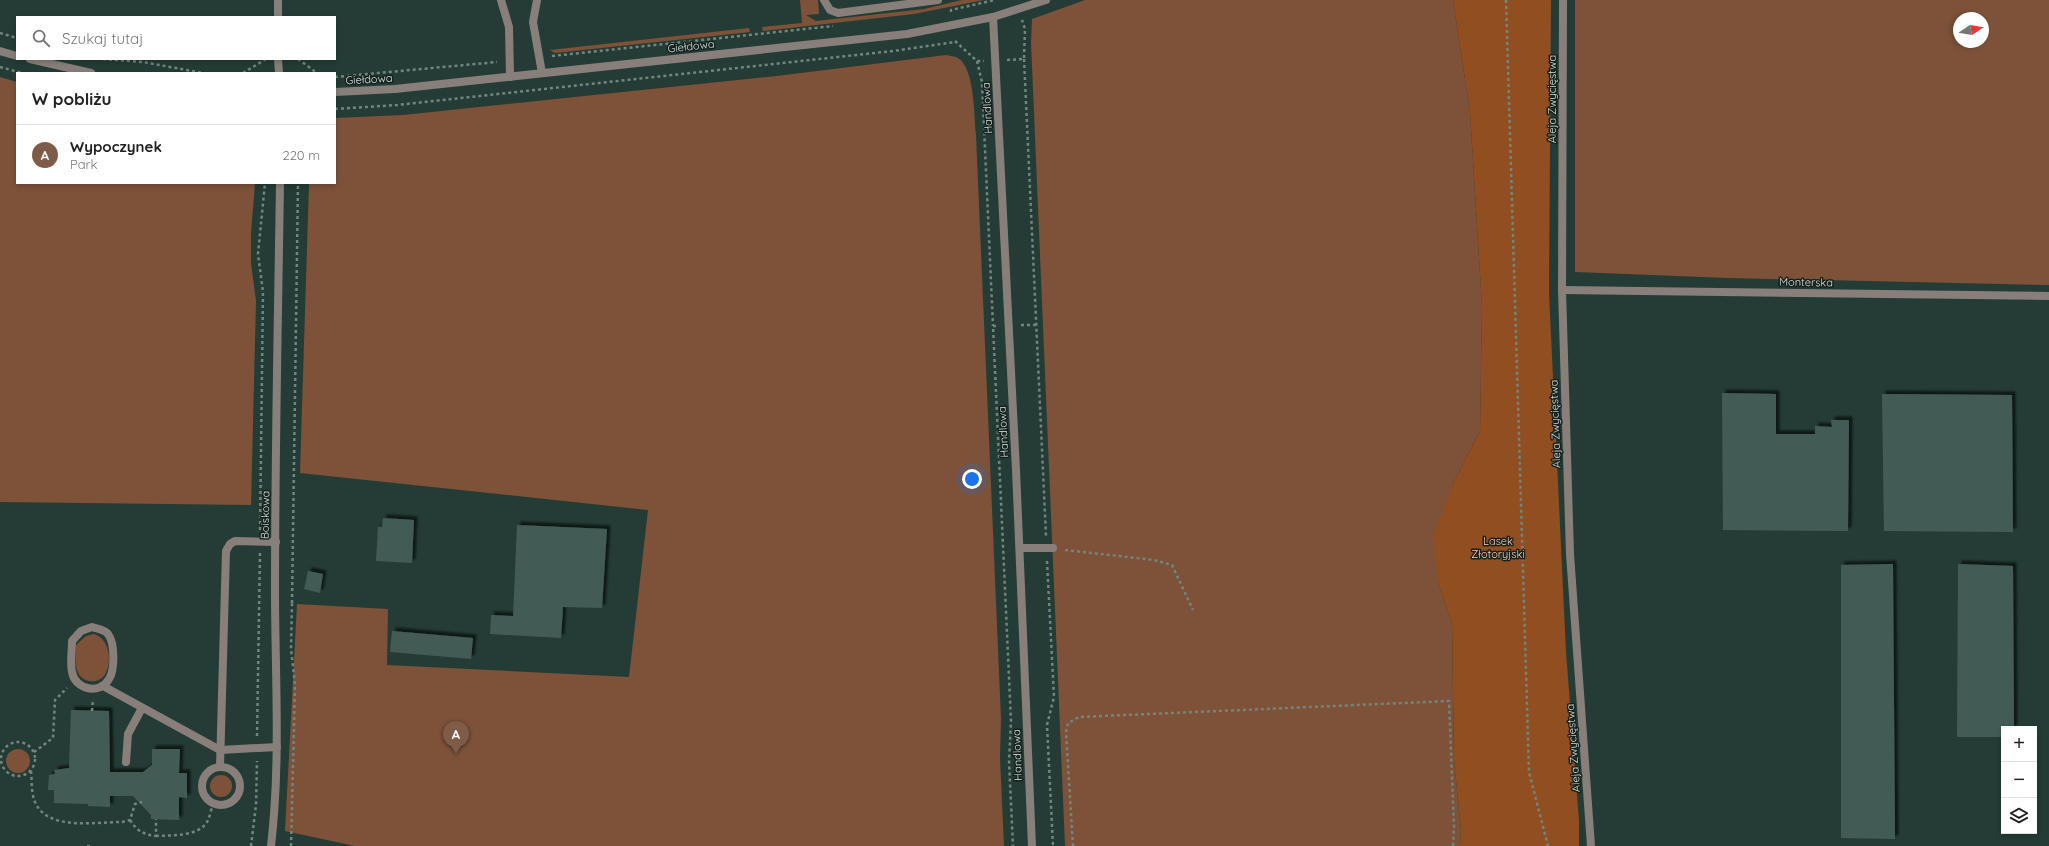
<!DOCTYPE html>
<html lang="pl">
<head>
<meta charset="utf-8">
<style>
	:root { --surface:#fff; --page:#f6f6f6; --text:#222; --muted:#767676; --line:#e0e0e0; --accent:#7e5c48 }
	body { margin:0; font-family:Quicksand,sans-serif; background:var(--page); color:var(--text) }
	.controls { position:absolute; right:12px; bottom:12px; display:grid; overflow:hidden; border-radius:0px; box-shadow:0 2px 6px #0003 }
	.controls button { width:36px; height:36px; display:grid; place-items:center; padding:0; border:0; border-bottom:1px solid var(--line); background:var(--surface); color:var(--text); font:20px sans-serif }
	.compass { position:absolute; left:1953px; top:12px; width:36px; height:36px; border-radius:50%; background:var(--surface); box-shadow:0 2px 6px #0003; rotate:78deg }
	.you { position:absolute; left:972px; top:479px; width:14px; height:14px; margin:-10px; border:3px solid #fff; border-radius:50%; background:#1a73e8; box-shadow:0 0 0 6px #1a73e833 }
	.badge { display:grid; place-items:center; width:26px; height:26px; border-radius:50%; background:var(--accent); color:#fff; font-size:13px; font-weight:700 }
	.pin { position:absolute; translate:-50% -33px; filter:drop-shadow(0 1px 2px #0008) }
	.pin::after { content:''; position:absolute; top:21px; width:14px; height:12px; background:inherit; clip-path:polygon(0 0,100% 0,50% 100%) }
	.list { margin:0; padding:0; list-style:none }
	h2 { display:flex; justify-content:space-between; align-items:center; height:52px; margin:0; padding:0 16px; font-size:17px }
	h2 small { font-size:13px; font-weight:400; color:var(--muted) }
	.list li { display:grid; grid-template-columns:26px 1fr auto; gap:12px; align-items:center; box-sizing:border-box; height:60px; padding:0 16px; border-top:1px solid var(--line) }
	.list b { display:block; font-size:15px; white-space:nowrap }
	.list p { margin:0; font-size:13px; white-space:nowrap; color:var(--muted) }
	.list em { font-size:13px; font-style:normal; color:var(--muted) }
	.icon { flex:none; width:22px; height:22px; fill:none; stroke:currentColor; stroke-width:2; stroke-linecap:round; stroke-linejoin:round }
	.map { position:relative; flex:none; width:2049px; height:846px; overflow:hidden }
	.search { position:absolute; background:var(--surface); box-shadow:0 2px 6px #0003; left:16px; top:16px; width:320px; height:44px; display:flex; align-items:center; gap:10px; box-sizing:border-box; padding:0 14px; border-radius:0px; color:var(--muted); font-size:15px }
	.panel { position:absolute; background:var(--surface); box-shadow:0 2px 6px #0003; left:16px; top:72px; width:320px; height:112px; border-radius:0px }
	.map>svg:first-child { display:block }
	.green { fill:#7d5239; fill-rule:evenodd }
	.forest { fill:#914e21 }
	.building { fill:#435c55; filter:url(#shadow) }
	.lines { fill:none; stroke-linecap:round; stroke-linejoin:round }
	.path { stroke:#72857f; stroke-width:2.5; stroke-dasharray:3 3; stroke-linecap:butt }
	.lane { stroke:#887f7a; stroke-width:8 }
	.street { stroke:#887f7a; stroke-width:8 }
	.labels { text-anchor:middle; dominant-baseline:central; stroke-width:3; stroke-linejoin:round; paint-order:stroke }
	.street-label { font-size:11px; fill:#d4e2dd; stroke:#16201d }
	.park-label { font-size:11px; fill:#fad2bb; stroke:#16201d }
</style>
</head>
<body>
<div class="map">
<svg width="2049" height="846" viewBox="0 0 2049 846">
	<defs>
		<filter id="shadow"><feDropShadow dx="3.5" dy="-3.5" stdDeviation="1" flood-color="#0009"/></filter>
	</defs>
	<rect width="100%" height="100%" fill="#243c35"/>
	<g class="green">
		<path d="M800,0H818L819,14L806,15L816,21L924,9L962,0H984L914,14L763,31L762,27L802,23Z"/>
		<path d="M1085,0H1453L1470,112L1482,306L1480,431L1452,486L1438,582L1452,624L1454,760L1461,831L1460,846H1065L1031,42L1032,19Z"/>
		<path d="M1575,0H2049V285L1728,278L1575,272ZM1959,18H1983V42H1959Z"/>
		<path d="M749,28L750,32L555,53L550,50Z"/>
		<path d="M946,55C949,56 955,56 958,58C975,68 974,117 976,135L1001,719L1000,758L1004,846H355L285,831L297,604L388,609L387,665L629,677L648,510L300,473L309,183H335V118L403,115L777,76Z"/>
		<path d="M0,77L17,82V183H255L251,233V263L256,301L251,505L0,502Z"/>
		<path d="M94,634C110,639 113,663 104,676C96,685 80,682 77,670C75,663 76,653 76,645L86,636Z"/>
		<circle cx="18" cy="761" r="12"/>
		<circle cx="221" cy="786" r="11"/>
	</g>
	<path class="forest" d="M1453,0H1551L1549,293L1566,652L1579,821V846H1460L1461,831L1454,760L1452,624L1438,582L1433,538L1452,486L1480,431L1482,306L1470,112Z"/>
	<g class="building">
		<path d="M1722,393L1776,394V434H1815V426L1832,427L1831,420H1849L1848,531L1723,530Z"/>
		<path d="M1882,394L2012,395L2013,532L1884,531Z"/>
		<path d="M383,518L414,520L412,563L376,561L378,527H382Z"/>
		<path d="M517,525L607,529L602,608L563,607L561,638L490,634L491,615L513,616Z"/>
		<path d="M1893,564L1895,839L1841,838V565Z"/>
		<path d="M1958,564L2013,566L2014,729H2004V737H1957Z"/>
		<path d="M308,571L323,574L320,593L304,589Z"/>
		<path d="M392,631L473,638L471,659L390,652Z"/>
		<path d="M71,710L109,711L110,772H143L152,765V749H180L179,773H187V798L179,797V820L151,819V815L133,796H110V807L88,806V804L54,803V790H48L49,775L55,774L54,770L69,768Z"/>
	</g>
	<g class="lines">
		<g class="path">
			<path d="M1506,0L1529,772L1548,846"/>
			<path d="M951,12V10L995,0"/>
			<path d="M0,33L17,38"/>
			<path d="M955,41L977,61H984"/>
			<path d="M552,56L833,26"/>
			<path d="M103,59L143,62L203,73"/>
			<path d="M298,59L317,73"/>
			<path d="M1024,59L1046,536"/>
			<path d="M1007,60L1024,59L1025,29L1022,20"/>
			<path d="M977,61L982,82L993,326"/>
			<path d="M0,67L22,73"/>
			<path d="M243,73L266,59"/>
			<path d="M335,77L497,62"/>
			<path d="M335,109L397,105L893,51L955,42"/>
			<path d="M1021,325H1037"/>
			<path d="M996,326H993L1011,721L1009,761L1013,846"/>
			<path d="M260,530L263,292L258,254L265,183"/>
			<path d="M1065,550L1154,560L1172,565L1193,610"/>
			<path d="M1047,561L1054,697L1047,725L1053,846"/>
			<path d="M292,603L298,183"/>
			<path d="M92,711L93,699"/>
			<path d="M257,736L260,553"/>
			<circle cx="18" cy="759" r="17"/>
			<path d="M34,752L53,738L55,700L67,688"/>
			<path d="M31,771C32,780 31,793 35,802C47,831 95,822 122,822L130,820L135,804L142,802"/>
			<path d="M130,820C136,830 144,835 156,836V819"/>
			<path d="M156,836C171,835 198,837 207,822C210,817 211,809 213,804"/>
			<path d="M87,846H90"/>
			<path d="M251,846L256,805L257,761"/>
			<path d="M291,846L295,685L291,649L292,603"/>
			<path d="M1073,846L1066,732L1068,723L1079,717L1449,701L1454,827L1453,846"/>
		</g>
		<g class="lane">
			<path d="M278,0V17"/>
			<path d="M501,0L509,27L510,77"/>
			<path d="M537,0L533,22L542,73"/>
			<path d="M824,0L830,10L838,13L938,0"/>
			<path d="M278,59L279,73"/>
			<path d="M1020,548H1053"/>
			<path d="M92,627C98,629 104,629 108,634C115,643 115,670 109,679C100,695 75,690 72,672C70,663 72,651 72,641L81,631Z"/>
			<path d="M103,686L220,750L277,747"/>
			<path d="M126,762L128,734L142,708"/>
			<circle cx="221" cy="786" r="19"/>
			<path d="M220,767L226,551L230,544L235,541L276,542"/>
		</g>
		<g class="street">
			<path d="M1563,0L1562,290L1570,554L1591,846"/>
			<path d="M993,17L1016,470L1032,846"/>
			<path d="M0,51L17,56"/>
			<path d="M30,59L91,73"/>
			<path d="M335,92L395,89L907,34L993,17L1046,0"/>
			<path d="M1562,290L2049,296"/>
			<path d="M271,846C281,761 275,675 275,590C275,454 278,319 280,183"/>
		</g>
	</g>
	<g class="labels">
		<g class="street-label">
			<text transform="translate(691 46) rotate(-6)">Giełdowa</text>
			<text transform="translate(369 79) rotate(-3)">Giełdowa</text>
			<text transform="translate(1552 99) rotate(-90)">Aleja Zwycięstwa</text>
			<text transform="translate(987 108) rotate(-93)">Handlowa</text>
			<text transform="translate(1806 282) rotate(1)">Monterska</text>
			<text transform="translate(1555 424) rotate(-92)">Aleja Zwycięstwa</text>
			<text transform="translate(1003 432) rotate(-93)">Handlowa</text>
			<text transform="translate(265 515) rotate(-89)">Boiskowa</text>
			<text transform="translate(1573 748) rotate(-94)">Aleja Zwycięstwa</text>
			<text transform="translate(1017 755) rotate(-92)">Handlowa</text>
		</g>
		<g class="park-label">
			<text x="1498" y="541">Lasek<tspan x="1498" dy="13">Złotoryjski</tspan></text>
		</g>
	</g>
</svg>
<div class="controls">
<button>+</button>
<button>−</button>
<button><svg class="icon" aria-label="layers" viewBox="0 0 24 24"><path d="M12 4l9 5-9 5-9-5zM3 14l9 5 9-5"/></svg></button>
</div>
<svg class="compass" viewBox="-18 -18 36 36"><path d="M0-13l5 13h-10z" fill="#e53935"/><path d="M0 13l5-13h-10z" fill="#767676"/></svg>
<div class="you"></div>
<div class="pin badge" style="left:456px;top:754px">A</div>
<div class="search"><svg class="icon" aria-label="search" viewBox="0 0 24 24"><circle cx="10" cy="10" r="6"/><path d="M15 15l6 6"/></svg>Szukaj tutaj</div>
<section class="panel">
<h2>W pobliżu<small></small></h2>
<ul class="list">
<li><span class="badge">A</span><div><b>Wypoczynek</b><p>Park</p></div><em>220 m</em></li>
</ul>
</section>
</div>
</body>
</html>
